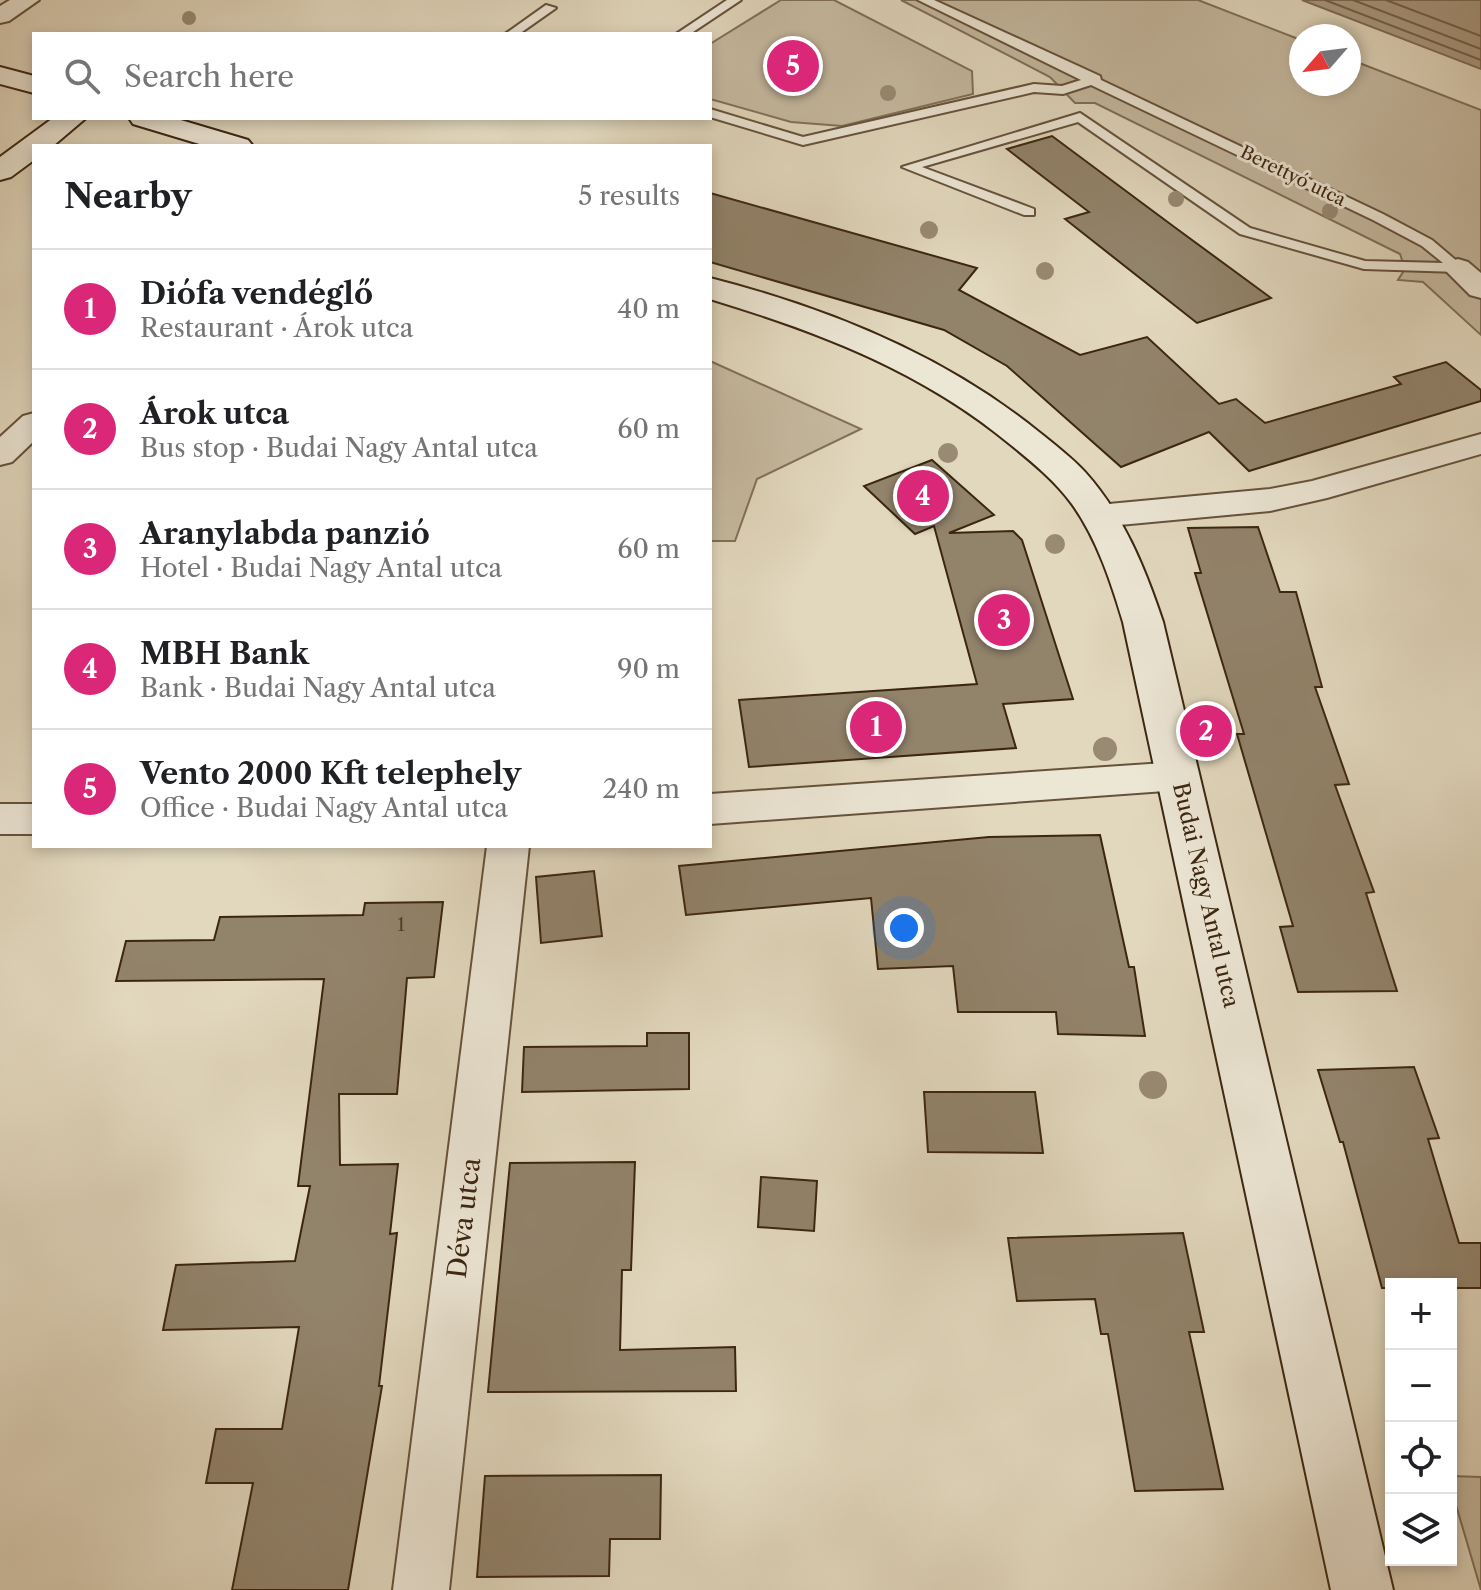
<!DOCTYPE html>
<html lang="en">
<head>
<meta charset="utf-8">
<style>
	:root { --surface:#fff; --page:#f2f2f2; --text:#202124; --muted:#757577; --line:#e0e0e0; --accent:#db2777 }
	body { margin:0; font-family:"Libre Caslon Text",serif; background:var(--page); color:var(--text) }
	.controls { position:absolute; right:24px; bottom:24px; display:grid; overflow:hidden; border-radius:0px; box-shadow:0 4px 12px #0003 }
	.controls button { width:72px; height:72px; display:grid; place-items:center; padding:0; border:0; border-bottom:2px solid var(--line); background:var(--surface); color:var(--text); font:40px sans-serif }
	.compass { position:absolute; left:1289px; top:24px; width:72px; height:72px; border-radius:50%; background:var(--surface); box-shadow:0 4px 12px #0003; rotate:242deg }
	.you { position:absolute; left:904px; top:928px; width:28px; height:28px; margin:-20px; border:6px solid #fff; border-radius:50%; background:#1a73e8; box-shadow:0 0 0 12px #1a73e833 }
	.badge { display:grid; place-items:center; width:52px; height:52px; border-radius:50%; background:var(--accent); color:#fff; font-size:26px; font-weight:700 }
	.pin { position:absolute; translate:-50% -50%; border:4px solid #fff; box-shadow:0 2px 8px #0006 }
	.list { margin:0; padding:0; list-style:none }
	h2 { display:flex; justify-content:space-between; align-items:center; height:104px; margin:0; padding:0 32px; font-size:34px }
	h2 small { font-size:26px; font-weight:400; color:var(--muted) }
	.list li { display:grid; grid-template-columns:52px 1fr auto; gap:24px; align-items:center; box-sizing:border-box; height:120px; padding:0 32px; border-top:2px solid var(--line) }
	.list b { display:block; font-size:30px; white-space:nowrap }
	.list p { margin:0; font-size:26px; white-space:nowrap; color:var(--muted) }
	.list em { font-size:26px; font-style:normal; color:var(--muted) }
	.icon { flex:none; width:44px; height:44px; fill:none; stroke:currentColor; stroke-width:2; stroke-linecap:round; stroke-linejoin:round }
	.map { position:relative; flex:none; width:1481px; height:1590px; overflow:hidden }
	.search { position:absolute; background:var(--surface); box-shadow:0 4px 12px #0003; left:32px; top:32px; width:680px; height:88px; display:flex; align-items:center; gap:20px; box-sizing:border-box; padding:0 28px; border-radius:0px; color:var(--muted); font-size:30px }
	.panel { position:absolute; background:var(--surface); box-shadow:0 4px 12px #0003; left:32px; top:144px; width:680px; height:704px; border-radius:0px }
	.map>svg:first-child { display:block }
	.green { fill:#c6baa1; stroke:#817059; stroke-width:2 }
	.water { fill:#aa9b83; stroke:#7e6c55; stroke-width:2 }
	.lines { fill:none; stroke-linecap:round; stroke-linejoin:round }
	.shore { stroke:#73604a; stroke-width:2 }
	.building { fill:#92836b; stroke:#3c2611; stroke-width:2 }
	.lane-casing { stroke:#66523c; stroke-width:4 }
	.street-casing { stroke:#66523c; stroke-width:4 }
	.secondary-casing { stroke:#3c2611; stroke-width:4 }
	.lane { fill:#ece6d5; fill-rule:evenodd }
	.street { fill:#ece6d5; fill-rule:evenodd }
	.secondary { fill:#ece6d5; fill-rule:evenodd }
	.tree { fill:#998a73 }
	.labels { text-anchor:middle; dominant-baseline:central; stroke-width:6; stroke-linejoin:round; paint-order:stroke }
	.far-street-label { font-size:18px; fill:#3c2611; stroke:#ece6d5 }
	.number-label { font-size:18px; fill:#523d28 }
	.street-label { font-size:22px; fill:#3c2611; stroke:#ece6d5 }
	.near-street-label { font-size:26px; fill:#3c2611; stroke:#ece6d5 }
</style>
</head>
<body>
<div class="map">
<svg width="1481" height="1590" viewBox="0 0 1481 1590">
	<rect width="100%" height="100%" fill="#e2d8be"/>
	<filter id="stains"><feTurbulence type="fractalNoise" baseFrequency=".0025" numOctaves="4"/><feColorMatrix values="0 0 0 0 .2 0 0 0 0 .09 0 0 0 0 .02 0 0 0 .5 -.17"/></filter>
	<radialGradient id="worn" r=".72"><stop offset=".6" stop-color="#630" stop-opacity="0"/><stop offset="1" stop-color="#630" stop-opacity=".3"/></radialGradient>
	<g class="green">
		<path d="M781,0H834L972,71L973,94L842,126L791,122L710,99V44Z"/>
		<path d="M901,0H1198L1301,40V84H1349V59L1481,110V335L1423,282L1398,280L1405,269L1400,254L1095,103H1075L1050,77Z"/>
		<path d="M710,361L861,429L757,479L735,541H710Z"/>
		<path d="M1451,1476L1481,1477V1590L1451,1488Z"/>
	</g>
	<path class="water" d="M1302,0H1481V69Z"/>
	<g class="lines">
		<g class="shore">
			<path d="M1325,0L1481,60"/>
			<path d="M1353,0L1481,49"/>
			<path d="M1386,0L1481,36"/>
		</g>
	</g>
	<g class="building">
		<path d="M1052,136L1173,226L1271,298L1197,323L1065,219L1089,212L1007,149Z"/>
		<path d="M710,193L977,268L959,290L1080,355L1147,337L1219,404L1236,399L1265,423L1401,384L1394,377L1446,362L1481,390V401L1249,471L1209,432L1121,467L1007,366L944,330L710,262Z"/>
		<path d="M932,460L994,515L949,533L1013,531L1022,540L1073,699L1003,704L1016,748L749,767L739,700L977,684L934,526L915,534L864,486Z"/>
		<path d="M1258,527L1280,592H1296L1322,687H1315L1349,784L1335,785L1374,892L1366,893L1397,991L1298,992L1280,927L1293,926L1237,734H1244L1195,573H1201L1188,528Z"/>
		<path d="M1100,835L1129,967H1134L1145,1036L1058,1034L1056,1012H958L953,966L878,969L871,898L686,915L679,866L989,837Z"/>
		<path d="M594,871L602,936L541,943L536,877Z"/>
		<path d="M443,902L434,977L407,978L397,1094H339L340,1165L398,1164L390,1234L397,1233L379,1386H382L348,1590H232L253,1483H206L216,1429H282L299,1327L163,1330L176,1265L295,1261L310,1186H298L324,979L116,981L126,941L214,940L220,917L363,915L365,903Z"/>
		<path d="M647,1033H689V1089L522,1092L524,1047L647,1046Z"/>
		<path d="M1414,1067L1439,1138L1428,1139L1459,1243H1481V1288H1451V1284H1391V1288H1382L1343,1142H1340L1318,1070Z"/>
		<path d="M924,1092H1035L1043,1153L928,1152Z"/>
		<path d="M635,1162L631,1270H622L620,1350L735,1347L736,1391L488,1392L510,1163Z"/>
		<path d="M761,1177L817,1181L814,1231L758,1227Z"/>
		<path d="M1183,1233L1204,1332H1189L1223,1489L1135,1491L1108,1334H1101L1095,1299L1017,1301L1008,1238Z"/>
		<path d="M661,1475L660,1539H610L609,1576L477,1577L485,1476Z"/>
	</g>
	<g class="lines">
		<g class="lane-casing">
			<g id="lane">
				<path d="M727,0H741L690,34H676Z"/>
				<path d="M918,0H934L1100,76L1101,80L1383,214L1432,240L1465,268L1458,272L1364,269L1240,234L1078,122L922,167L1034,209V215H1024L902,167L1080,113L1250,228L1365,261L1443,263L1422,246L1373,220L1091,85L1063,94L1034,92L803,145L710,117V109L803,137L1034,84L1062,86L1081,80Z"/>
				<path d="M546,5L556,8L519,34H505Z"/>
			</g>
		</g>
		<g class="street-casing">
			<g id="street">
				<path d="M10,0H39L9,21L0,23V6Z"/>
				<path d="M1458,259L1468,262L1481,273V298L1470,295L1443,268L1448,262Z"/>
				<path d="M34,413V441L12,462L0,465V437L23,416Z"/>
				<path d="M1481,434V454L1327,498L1270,511L1098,527L1086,524L1081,516L1086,508L1098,505L1270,489L1312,481Z"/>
				<path d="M1179,762L1193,766L1199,776L1193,786L1179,790L710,824V794Z"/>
				<rect x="0" y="804" width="34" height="30"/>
				<path d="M487,846H529L449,1590H393Z"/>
			</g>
		</g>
		<g class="secondary-casing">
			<g id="secondary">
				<path d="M0,67L34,76V93L0,84Z"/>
				<path d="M53,118H86L53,146H34V160L11,177L0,180V157Z"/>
				<path d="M129,118H174L248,140L253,146H206L133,124Z"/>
				<path d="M710,278C828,308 944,355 1039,432C1054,444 1071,457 1085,472C1123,514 1145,568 1163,622L1393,1590H1331L1123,622C1111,582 1097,539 1072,504C1055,481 1033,463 1011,445C922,371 819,332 710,299Z"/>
			</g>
		</g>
		<use href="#lane" class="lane"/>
		<use href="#street" class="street"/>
		<use href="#secondary" class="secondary"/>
	</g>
	<g class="tree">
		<circle cx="189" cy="18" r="7"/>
		<circle cx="888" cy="93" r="8"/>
		<circle cx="1176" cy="199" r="8"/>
		<circle cx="1330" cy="211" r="8"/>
		<circle cx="929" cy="230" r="9"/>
		<circle cx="1045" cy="271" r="9"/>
		<circle cx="948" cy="453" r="10"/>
		<circle cx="1055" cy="544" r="10"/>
		<circle cx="1105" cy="749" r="12"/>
		<circle cx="1153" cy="1085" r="14"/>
	</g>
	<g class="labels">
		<g class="far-street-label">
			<text transform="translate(1293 176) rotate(26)">Berettyó utca</text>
		</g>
		<g class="number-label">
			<text x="401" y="925">1</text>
		</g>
		<g class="street-label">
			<text transform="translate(1206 895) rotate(77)">Budai Nagy Antal utca</text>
		</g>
		<g class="near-street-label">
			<text transform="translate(464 1218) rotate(-83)">Déva utca</text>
		</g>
	</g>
	<rect width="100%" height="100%" filter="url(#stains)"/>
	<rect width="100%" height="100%" fill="url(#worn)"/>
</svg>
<div class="controls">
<button>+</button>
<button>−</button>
<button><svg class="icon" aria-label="locate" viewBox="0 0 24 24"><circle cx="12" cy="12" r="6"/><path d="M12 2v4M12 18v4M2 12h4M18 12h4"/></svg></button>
<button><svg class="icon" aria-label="layers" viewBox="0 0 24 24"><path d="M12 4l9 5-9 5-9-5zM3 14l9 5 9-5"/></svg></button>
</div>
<svg class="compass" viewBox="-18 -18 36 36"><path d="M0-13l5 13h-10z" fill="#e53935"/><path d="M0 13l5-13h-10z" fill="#757577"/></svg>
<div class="you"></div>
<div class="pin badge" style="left:876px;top:727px">1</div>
<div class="pin badge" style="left:1206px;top:731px">2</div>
<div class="pin badge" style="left:1004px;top:620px">3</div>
<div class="pin badge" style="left:923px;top:496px">4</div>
<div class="pin badge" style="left:793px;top:66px">5</div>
<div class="search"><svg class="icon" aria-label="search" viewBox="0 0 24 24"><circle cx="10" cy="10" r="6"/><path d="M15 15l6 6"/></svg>Search here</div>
<section class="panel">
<h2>Nearby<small>5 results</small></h2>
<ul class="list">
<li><span class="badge">1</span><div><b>Diófa vendéglő</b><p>Restaurant · Árok utca</p></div><em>40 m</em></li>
<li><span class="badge">2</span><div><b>Árok utca</b><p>Bus stop · Budai Nagy Antal utca</p></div><em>60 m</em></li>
<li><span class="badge">3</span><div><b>Aranylabda panzió</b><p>Hotel · Budai Nagy Antal utca</p></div><em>60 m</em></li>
<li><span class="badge">4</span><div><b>MBH Bank</b><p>Bank · Budai Nagy Antal utca</p></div><em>90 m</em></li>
<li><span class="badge">5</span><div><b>Vento 2000 Kft telephely</b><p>Office · Budai Nagy Antal utca</p></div><em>240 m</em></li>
</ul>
</section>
</div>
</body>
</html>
